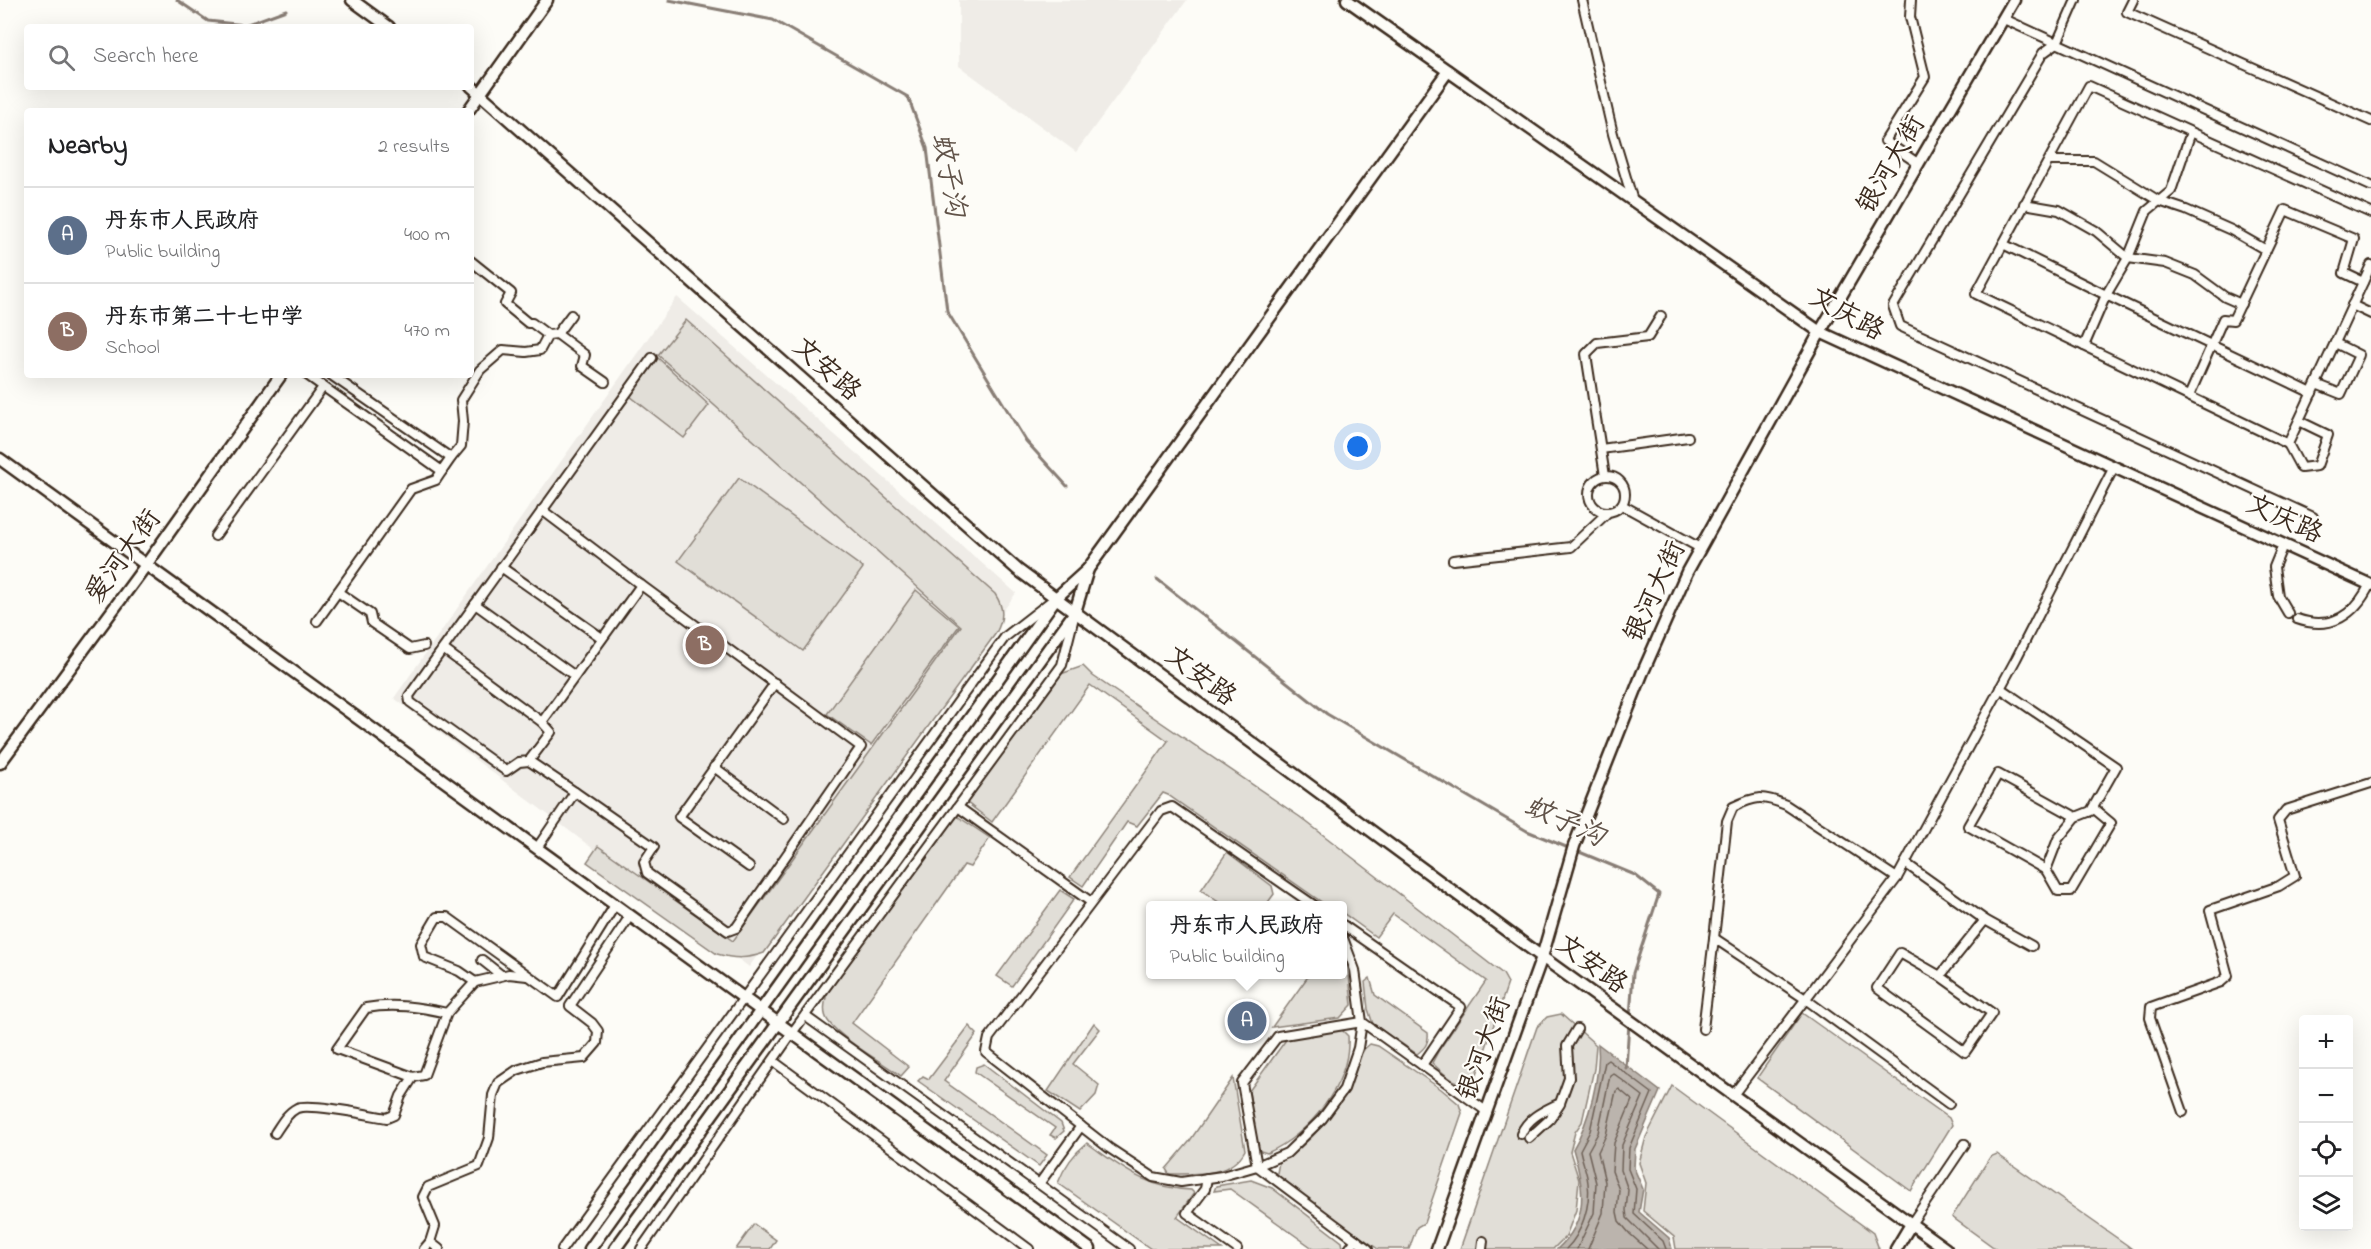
<!DOCTYPE html>
<html lang="en">
<head>
<meta charset="utf-8">
<style>
	:root { --surface:#fff; --page:#f6f6f6; --text:#202124; --muted:#757577; --line:#e0e0e0; --accent:#d1495b }
	body { margin:0; font-family:"Indie Flower","LXGW WenKai TC",sans-serif; background:var(--page); color:var(--text) }
	.controls { position:absolute; right:18px; bottom:18px; display:grid; overflow:hidden; border-radius:6px; box-shadow:0 6px 24px #0002 }
	.controls button { width:54px; height:54px; display:grid; place-items:center; padding:0; border:0; border-bottom:2px solid var(--line); background:var(--surface); color:var(--text); font:30px sans-serif }
	.you { position:absolute; left:1358px; top:447px; width:21px; height:21px; margin:-15px; border:4px solid #fff; border-radius:50%; background:#1a73e8; box-shadow:0 0 0 9px #1a73e833 }
	.badge { display:grid; place-items:center; width:39px; height:39px; border-radius:50%; background:var(--accent); color:#fff; font-size:20px; font-weight:700 }
	.pin { position:absolute; translate:-50% -50%; border:3px solid #fff; box-shadow:0 2px 6px #0006 }
	.popup { position:absolute; left:1146px; top:901px; width:201px; height:78px; box-sizing:border-box; display:grid; place-content:center; border-radius:6px; background:var(--surface); filter:drop-shadow(0 2px 4px #0005); font-size:20px; white-space:nowrap; color:var(--muted) }
	.popup b { font-size:22px; color:var(--text) }
	.popup::after { content:''; position:absolute; left:50%; top:100%; margin-left:-12px; border:12px solid transparent; border-top-color:var(--surface) }
	.list { margin:0; padding:0; list-style:none }
	h2 { display:flex; justify-content:space-between; align-items:center; height:78px; margin:0; padding:0 24px; font-size:26px }
	h2 small { font-size:20px; font-weight:400; color:var(--muted) }
	.list li { display:grid; grid-template-columns:39px 1fr auto; gap:18px; align-items:center; box-sizing:border-box; height:96px; padding:0 24px; border-top:2px solid var(--line) }
	.list b { display:block; font-size:22px; white-space:nowrap }
	.list p { margin:0; font-size:20px; white-space:nowrap; color:var(--muted) }
	.list em { font-size:20px; font-style:normal; color:var(--muted) }
	.icon { flex:none; width:33px; height:33px; fill:none; stroke:currentColor; stroke-width:2; stroke-linecap:round; stroke-linejoin:round }
	.map { position:relative; flex:none; width:2371px; height:1249px; overflow:hidden }
	.search { position:absolute; background:var(--surface); box-shadow:0 6px 24px #0002; left:24px; top:24px; width:450px; height:66px; display:flex; align-items:center; gap:15px; box-sizing:border-box; padding:0 21px; border-radius:6px; color:var(--muted); font-size:22px }
	.panel { position:absolute; background:var(--surface); box-shadow:0 6px 24px #0002; left:24px; top:108px; width:450px; height:270px; border-radius:6px }
	.map>svg:first-child { display:block }
	.built { fill:#efece7 }
	.green { fill:#e1ded7; stroke:#8e847a; stroke-width:1.5 }
	.water { fill:#bbb4ad; stroke:#887d74; stroke-width:1.5 }
	.lines { fill:none; stroke-linecap:round; stroke-linejoin:round }
	.shore { stroke:#6e6157; stroke-width:1.5 }
	.stream { stroke:#887d74; stroke-width:3 }
	.street-casing { stroke:#3b2a1e; stroke-width:12 }
	.secondary-casing { stroke:#3b2a1e; stroke-width:15 }
	.street { stroke:#fdfcf7; stroke-width:8 }
	.secondary { stroke:#fdfcf7; stroke-width:10 }
	.labels { text-anchor:middle; dominant-baseline:central; stroke-width:4.5; stroke-linejoin:round; paint-order:stroke }
	.street-label { font-size:27px; fill:#3b2a1e; stroke:#fdfcf7 }
	.water-label { font-size:28px; font-style:italic; fill:#615349; stroke:#fdfcf7 }
</style>
</head>
<body>
<div class="map">
<svg width="2371" height="1249" viewBox="0 0 2371 1249">
	<rect width="100%" height="100%" fill="#fdfcf7"/>
	<filter id="ink" filterUnits="userSpaceOnUse"><feTurbulence type="fractalNoise" baseFrequency=".0167" numOctaves="2"/><feDisplacementMap in="SourceGraphic" scale="12" xChannelSelector="R" yChannelSelector="G"/><feConvolveMatrix kernelMatrix="1 2 1 2 8 2 1 2 1" color-interpolation-filters="sRGB"/></filter>
	<g filter="url(#ink)">
		<g class="built">
			<path d="M959,0H1187L1076,152L959,66Z"/>
			<path d="M677,297L1016,593L749,967L394,698Z"/>
		</g>
		<g class="green">
			<path d="M686,320L995,594C1004,608 1004,618 996,633L764,953C747,959 734,959 717,954L587,862L598,846L733,941L961,626L658,355Z"/>
			<path d="M658,358L709,405L684,438L630,396Z"/>
			<path d="M739,478L863,568L803,651L678,561Z"/>
			<path d="M916,590L959,626L871,745L827,714Z"/>
			<path d="M1083,666L1093,676L1300,817L1503,974L1508,983L1476,1077L1471,1083C1454,1086 1445,1074 1432,1063L1439,1050L1486,981L1393,914L1376,937L1343,913V906L1326,905L1168,795L1163,793L1137,826L1127,822L1083,886L1070,877L1168,741L1090,685L992,822L966,802L1061,674Z"/>
			<path d="M957,816L990,838L970,867L964,865L852,1023L909,1067L901,1076C882,1062 841,1039 828,1021C822,1013 825,1002 827,993Z"/>
			<path d="M1227,852L1272,886L1274,894L1266,905H1223L1201,890Z"/>
			<path d="M1060,890L1074,899L1012,986L997,976Z"/>
			<path d="M1343,953L1348,966L1352,1005L1340,1018L1272,1027L1309,975L1343,974Z"/>
			<path d="M1370,978L1375,995L1428,1033C1429,1043 1425,1048 1417,1054L1373,1024L1368,1009L1365,982Z"/>
			<path d="M1802,1013L1949,1118L1952,1125L1911,1191L1757,1078Z"/>
			<path d="M1561,1014L1596,1045L1594,1069L1582,1122L1575,1132L1570,1152L1579,1180L1576,1210L1566,1236L1553,1249H1460L1537,1027L1547,1017Z"/>
			<path d="M1094,1023L1100,1029L1073,1064L1099,1085L1096,1095L1080,1112L1048,1091Z"/>
			<path d="M969,1026L977,1034L944,1081L1047,1155L1039,1166L918,1081L923,1076L929,1079Z"/>
			<path d="M1336,1029L1342,1030L1348,1036C1351,1083 1309,1135 1267,1153L1257,1150L1249,1091L1288,1037Z"/>
			<path d="M1370,1044L1378,1046L1441,1089L1459,1104L1462,1113L1424,1223L1417,1227L1409,1249H1378L1283,1182L1277,1173L1279,1162C1314,1142 1333,1115 1351,1080C1358,1067 1357,1053 1370,1044Z"/>
			<path d="M984,1064L1061,1123L1064,1131L1056,1138L1050,1135L1055,1128L975,1072L976,1067Z"/>
			<path d="M1233,1078L1245,1150C1231,1177 1196,1174 1169,1174L1166,1169L1189,1142Z"/>
			<path d="M1672,1086L1873,1233L1879,1249H1676L1674,1237L1643,1211L1646,1183L1639,1163L1646,1137Z"/>
			<path d="M1087,1143C1123,1168 1145,1188 1191,1190L1194,1193L1177,1217L1222,1249H1151L1058,1183C1064,1167 1073,1154 1087,1143Z"/>
			<path d="M1997,1154L2127,1245L2132,1249H1996L1952,1217L1990,1157Z"/>
			<path d="M1251,1180L1272,1188L1342,1242L1343,1248L1314,1249L1230,1189L1214,1191L1216,1186Z"/>
			<path d="M754,1224L776,1240L770,1249H736Z"/>
		</g>
		<path class="water" d="M1598,1044L1660,1091L1635,1149L1634,1168L1643,1189L1639,1212L1669,1238L1672,1249H1557C1590,1220 1584,1187 1573,1149C1589,1122 1601,1075 1598,1044Z"/>
		<g class="lines">
			<g class="shore">
				<path d="M1566,1249C1582,1234 1591,1204 1588,1183C1587,1172 1582,1161 1580,1150L1590,1131L1605,1062L1608,1060L1652,1093L1629,1148L1628,1169L1636,1189L1634,1214L1663,1241L1666,1249"/>
				<path d="M1577,1249L1594,1213L1596,1183L1588,1151L1598,1133L1610,1075L1613,1073L1643,1096L1622,1145L1621,1170L1628,1190L1626,1210L1627,1218L1658,1249"/>
				<path d="M1588,1249L1603,1213L1605,1182L1598,1152L1606,1135L1616,1091L1619,1089L1632,1100L1614,1143L1612,1171L1619,1190L1617,1212L1619,1221L1630,1234L1647,1249"/>
			</g>
			<g class="stream">
				<path d="M177,0L208,21L245,25L286,10"/>
				<path d="M669,0L773,20L908,97L927,148L947,311L1026,441L1067,486"/>
				<path d="M1157,579L1327,714L1527,831L1571,849"/>
				<path d="M1577,851L1635,875L1659,894L1633,973L1630,1017"/>
				<path d="M1626,1068L1629,1023"/>
			</g>
			<g class="street-casing">
				<g id="street">
					<path d="M1582,0L1613,134L1633,201"/>
					<path d="M1911,0L1910,17L1925,77L1885,141L1919,164"/>
					<path d="M2076,0L2057,43L2043,53L1893,306L1900,326L2313,517"/>
					<path d="M2133,0L2127,12L2371,121"/>
					<path d="M2004,19L2371,186"/>
					<path d="M2049,161H2094L2159,201L2186,210L2231,230L2266,250"/>
					<path d="M2024,204L2059,210L2096,231L2128,258L2165,263L2195,275L2225,297L2241,304"/>
					<path d="M2371,213L2089,86L1976,294L2288,444L2371,265"/>
					<path d="M2003,244L2106,295L2128,258L2147,211L2171,191L2191,132"/>
					<path d="M471,261L511,293L505,304L528,323H532L548,335"/>
					<path d="M2352,305L2371,314"/>
					<path d="M557,334L585,355L582,366L605,382"/>
					<path d="M2084,346L2106,295L2312,393"/>
					<path d="M307,375L442,471L436,480L411,489L317,621"/>
					<path d="M331,375L451,458L442,471"/>
					<path d="M2316,384L2341,394L2359,355L2335,343"/>
					<path d="M2189,396L2223,319L2233,320L2285,210L2354,239L2344,273L2363,282"/>
					<path d="M2288,444L2301,468L2317,466L2328,435L2299,421"/>
					<path d="M1601,449L1688,437"/>
					<path d="M451,458L461,446L463,421L461,400L480,370L503,350L526,352L540,350L548,335L557,334L571,315"/>
					<circle cx="1607" cy="494" r="18"/>
					<path d="M1605,476L1586,354L1597,343L1648,337L1661,316"/>
					<path d="M1622,505L1700,548"/>
					<path d="M542,510L641,585"/>
					<path d="M215,536L323,387"/>
					<path d="M2283,545L2274,567L2278,596L2288,613"/>
					<path d="M1453,560L1571,547L1607,513"/>
					<path d="M501,567L602,638"/>
					<path d="M338,592L370,614L372,623L410,649L424,646"/>
					<path d="M475,604L575,676"/>
					<path d="M2297,619C2331,631 2355,615 2370,584"/>
					<path d="M443,649L542,722"/>
					<path d="M2000,688L2116,767L2091,811L2076,817L1998,774L1968,826L2046,870L2058,839L2076,817"/>
					<path d="M529,761L575,792"/>
					<path d="M714,767L784,819"/>
					<path d="M958,807L1091,902"/>
					<path d="M537,848L575,792L654,847L644,862L647,873L728,931L736,928L861,747L641,585L542,722L551,732L529,761L519,762L506,771L410,702L409,696L652,358"/>
					<path d="M1905,863L1985,920L1940,976L1900,953L1877,988L1965,1052L1992,1013L1940,976"/>
					<path d="M749,867L679,817L775,683"/>
					<path d="M2046,870L2058,891H2071L2111,823L2093,808"/>
					<path d="M1315,906L1172,807L1161,811L989,1038L986,1052L1109,1148L1153,1177L1181,1182L1222,1176L1257,1166L1368,1249"/>
					<path d="M1985,920L2032,946"/>
					<path d="M1343,925L1461,1007L1422,1065"/>
					<path d="M1343,938L1355,970L1362,1022L1486,1111"/>
					<path d="M1714,938L1727,821L1733,807C1756,796 1762,795 1786,805L1897,878"/>
					<path d="M482,960L501,975"/>
					<path d="M475,982L509,974L527,976"/>
					<path d="M805,1016L1039,1184L1081,1126"/>
					<path d="M1362,1022L1358,1048L1344,1089L1322,1119L1287,1153L1257,1166L1242,1083L1278,1036Z"/>
					<path d="M1703,1029L1714,938L1804,998L1949,1104"/>
					<path d="M773,1061L1029,1249"/>
					<path d="M413,1077L424,1075L447,1013"/>
					<path d="M1733,1095L1897,878L2016,659L2114,467"/>
					<path d="M2183,1112L2150,1018L2151,1007L2221,982L2228,976L2210,910L2279,886L2295,876L2278,820L2286,810L2371,783"/>
					<path d="M275,1133C281,1124 287,1113 297,1108C311,1103 369,1115 387,1118L394,1115L401,1096L413,1077L337,1049L366,1008C394,1003 420,1007 447,1013L475,982L459,971L424,957L421,944L437,917H447L558,997L615,905"/>
					<path d="M1521,1134C1528,1117 1544,1111 1560,1103L1569,1078L1567,1046L1577,1029"/>
					<path d="M1529,1138L1550,1119L1560,1104"/>
					<path d="M1207,1178L1205,1189L1187,1213L1237,1249"/>
					<path d="M1039,1184L1129,1249"/>
					<path d="M1911,1224L1965,1144"/>
					<path d="M424,1249L430,1242"/>
					<path d="M439,1249L430,1242L435,1226L423,1197L428,1187L479,1166L489,1138L493,1095L498,1083L517,1070L542,1062L584,1058L597,1043L598,1031L592,1023L570,1006L630,916"/>
					<path d="M562,1249L1005,637L1050,602"/>
					<path d="M641,1249L792,1033L1062,665L1074,617"/>
					<path d="M1349,1249L1356,1240"/>
					<path d="M1482,1249L1483,1241"/>
				</g>
			</g>
			<g class="secondary-casing">
				<g id="secondary">
					<path d="M352,0L389,27"/>
					<path d="M1347,0L1820,332L2371,585"/>
					<path d="M471,86L1018,570L1542,957L1946,1249"/>
					<path d="M468,111L547,0"/>
					<path d="M0,459L1090,1249"/>
					<path d="M1088,569L1448,71"/>
					<path d="M0,763L146,565L281,375"/>
					<path d="M590,1249L1056,598L1088,569L1075,612L615,1249"/>
					<path d="M1437,1249L1542,957L1574,846L1642,674L1687,572L1820,332L2014,0"/>
					<path d="M1896,1249L1911,1224"/>
				</g>
			</g>
			<use href="#street" class="street"/>
			<use href="#secondary" class="secondary"/>
		</g>
	</g>
	<g class="labels">
		<g class="street-label">
			<text transform="translate(1892 165) rotate(-60)">银河大街</text>
			<text transform="translate(1846 315) rotate(29)">文庆路</text>
			<text transform="translate(826 370) rotate(42)">文安路</text>
			<text transform="translate(2284 520) rotate(25)">文庆路</text>
			<text transform="translate(124 557) rotate(-54)">爱河大街</text>
			<text transform="translate(1656 592) rotate(-65)">银河大街</text>
			<text transform="translate(1200 677) rotate(37)">文安路</text>
			<text transform="translate(1591 965) rotate(36)">文安路</text>
			<text transform="translate(1485 1049) rotate(-70)">银河大街</text>
		</g>
		<g class="water-label">
			<text transform="translate(947 175) rotate(80)">蚊子沟</text>
			<text transform="translate(1564 823) rotate(24)">蚊子沟</text>
		</g>
	</g>
</svg>
<div class="controls">
<button>+</button>
<button>−</button>
<button><svg class="icon" aria-label="locate" viewBox="0 0 24 24"><circle cx="12" cy="12" r="6"/><path d="M12 2v4M12 18v4M2 12h4M18 12h4"/></svg></button>
<button><svg class="icon" aria-label="layers" viewBox="0 0 24 24"><path d="M12 4l9 5-9 5-9-5zM3 14l9 5 9-5"/></svg></button>
</div>
<div class="you"></div>
<div class="pin badge" style="left:1247px;top:1021px;background:#5c6f8a">A</div>
<div class="popup"><b>丹东市人民政府</b>Public building</div>
<div class="pin badge" style="left:705px;top:645px;background:#8d6e63">B</div>
<div class="search"><svg class="icon" aria-label="search" viewBox="0 0 24 24"><circle cx="10" cy="10" r="6"/><path d="M15 15l6 6"/></svg>Search here</div>
<section class="panel">
<h2>Nearby<small>2 results</small></h2>
<ul class="list">
<li><span class="badge" style="background:#5c6f8a">A</span><div><b>丹东市人民政府</b><p>Public building</p></div><em>400 m</em></li>
<li><span class="badge" style="background:#8d6e63">B</span><div><b>丹东市第二十七中学</b><p>School</p></div><em>470 m</em></li>
</ul>
</section>
</div>
</body>
</html>
